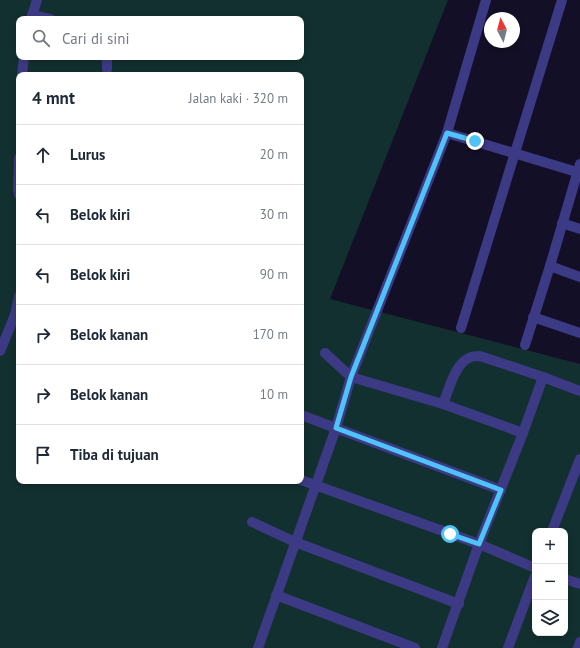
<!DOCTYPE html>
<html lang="id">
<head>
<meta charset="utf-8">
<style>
	:root { --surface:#fff; --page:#f6f6f7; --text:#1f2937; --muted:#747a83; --line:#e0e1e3 }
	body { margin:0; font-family:"PT Sans",sans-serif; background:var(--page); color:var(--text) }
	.controls { position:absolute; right:12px; bottom:12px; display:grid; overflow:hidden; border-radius:8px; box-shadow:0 2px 6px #0003 }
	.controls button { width:36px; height:36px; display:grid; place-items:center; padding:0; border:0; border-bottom:1px solid var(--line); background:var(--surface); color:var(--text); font:20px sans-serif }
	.compass { position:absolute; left:484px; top:12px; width:36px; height:36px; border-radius:50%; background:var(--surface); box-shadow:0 2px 6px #0003; rotate:353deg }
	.stop { position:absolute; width:12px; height:12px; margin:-9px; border:3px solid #4fc3f7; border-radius:50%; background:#fff }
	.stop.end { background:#4fc3f7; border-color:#fff; box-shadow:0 1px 4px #0008 }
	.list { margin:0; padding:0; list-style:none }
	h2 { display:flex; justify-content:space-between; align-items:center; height:52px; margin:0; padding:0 16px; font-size:17px }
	h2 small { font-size:13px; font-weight:400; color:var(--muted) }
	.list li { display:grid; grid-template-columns:26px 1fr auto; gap:12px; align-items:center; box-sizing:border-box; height:60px; padding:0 16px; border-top:1px solid var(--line) }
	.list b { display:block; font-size:15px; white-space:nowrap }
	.list em { font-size:13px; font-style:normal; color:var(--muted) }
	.icon { flex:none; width:22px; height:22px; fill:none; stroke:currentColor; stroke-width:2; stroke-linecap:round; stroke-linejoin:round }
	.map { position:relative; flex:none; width:580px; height:648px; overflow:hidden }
	.search { position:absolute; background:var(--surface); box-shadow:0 2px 6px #0003; left:16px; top:16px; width:288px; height:44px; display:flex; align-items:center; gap:10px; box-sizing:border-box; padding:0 14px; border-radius:8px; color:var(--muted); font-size:15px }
	.panel { position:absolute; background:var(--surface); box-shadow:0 2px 6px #0003; left:16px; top:72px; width:288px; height:412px; border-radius:8px }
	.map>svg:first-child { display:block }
	.green { fill:#12302f; fill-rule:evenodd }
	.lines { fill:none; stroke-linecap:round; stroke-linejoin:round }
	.street { stroke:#3d3a85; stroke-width:10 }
	.route { stroke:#4fc3f7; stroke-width:5 }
</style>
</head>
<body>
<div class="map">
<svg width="580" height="648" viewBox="0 0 580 648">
	<rect width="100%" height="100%" fill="#130f26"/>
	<path class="green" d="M0,0H448L330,299L580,364V648H0ZM19,19H301V57H19ZM19,75H301V481H19ZM535,531H565V633H535Z"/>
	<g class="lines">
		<g class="street">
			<path d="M32,15L50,19"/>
			<path d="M31,19L37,0"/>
			<path d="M107,69V57"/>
			<path d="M22,75L24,57"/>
			<path d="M447,133L580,173"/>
			<path d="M19,158L18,188L19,195"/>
			<path d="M562,223L580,229"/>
			<path d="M550,266L580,277"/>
			<path d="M533,317L580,333"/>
			<path d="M461,328L562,0"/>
			<path d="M525,345L550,266L580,164"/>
			<path d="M0,351L15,315L19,296"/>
			<path d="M325,353L351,377L443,404L523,433"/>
			<path d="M443,404C449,390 455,362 471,357C473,356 477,356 480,356L543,377L580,391"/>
			<path d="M301,415L501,490"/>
			<path d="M301,480L479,544L535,568"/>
			<path d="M252,522L295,542L459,604"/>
			<path d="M552,531L580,459"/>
			<path d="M565,579L580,584"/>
			<path d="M276,595L415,648"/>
			<path d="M258,648L336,428L351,377L447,133L486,0"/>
			<path d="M442,648L479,544L523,433L543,377"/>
			<path d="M508,648L535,576"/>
			<path d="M578,648L580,642"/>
		</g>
	</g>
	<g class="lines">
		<path class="route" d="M450,534L479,544L501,490L336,428L351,377L447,133L475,141"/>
	</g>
</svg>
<div class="controls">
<button>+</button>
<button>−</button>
<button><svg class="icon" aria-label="layers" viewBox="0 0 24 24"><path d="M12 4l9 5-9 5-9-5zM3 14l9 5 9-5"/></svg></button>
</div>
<svg class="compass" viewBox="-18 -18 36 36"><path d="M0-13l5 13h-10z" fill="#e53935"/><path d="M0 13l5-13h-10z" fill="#747a83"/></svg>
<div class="stop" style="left:450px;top:534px"></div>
<div class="stop end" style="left:475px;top:141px"></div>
<div class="search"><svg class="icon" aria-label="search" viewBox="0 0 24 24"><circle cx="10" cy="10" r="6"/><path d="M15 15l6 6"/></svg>Cari di sini</div>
<section class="panel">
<h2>4 mnt<small>Jalan kaki · 320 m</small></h2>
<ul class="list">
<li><svg class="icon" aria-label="ahead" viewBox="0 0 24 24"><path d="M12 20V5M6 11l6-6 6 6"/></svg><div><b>Lurus</b></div><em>20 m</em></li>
<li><svg class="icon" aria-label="left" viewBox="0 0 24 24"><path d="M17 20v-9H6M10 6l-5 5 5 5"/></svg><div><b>Belok kiri</b></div><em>30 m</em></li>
<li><svg class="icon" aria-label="left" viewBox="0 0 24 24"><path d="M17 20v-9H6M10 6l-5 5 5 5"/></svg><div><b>Belok kiri</b></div><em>90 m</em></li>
<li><svg class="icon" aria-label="right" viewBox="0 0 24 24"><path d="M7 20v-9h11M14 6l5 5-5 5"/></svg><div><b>Belok kanan</b></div><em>170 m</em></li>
<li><svg class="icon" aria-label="right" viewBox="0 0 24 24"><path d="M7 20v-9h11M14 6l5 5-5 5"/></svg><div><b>Belok kanan</b></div><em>10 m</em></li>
<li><svg class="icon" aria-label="arrive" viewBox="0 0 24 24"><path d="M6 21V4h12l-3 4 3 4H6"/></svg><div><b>Tiba di tujuan</b></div></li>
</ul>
</section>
</div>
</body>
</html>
